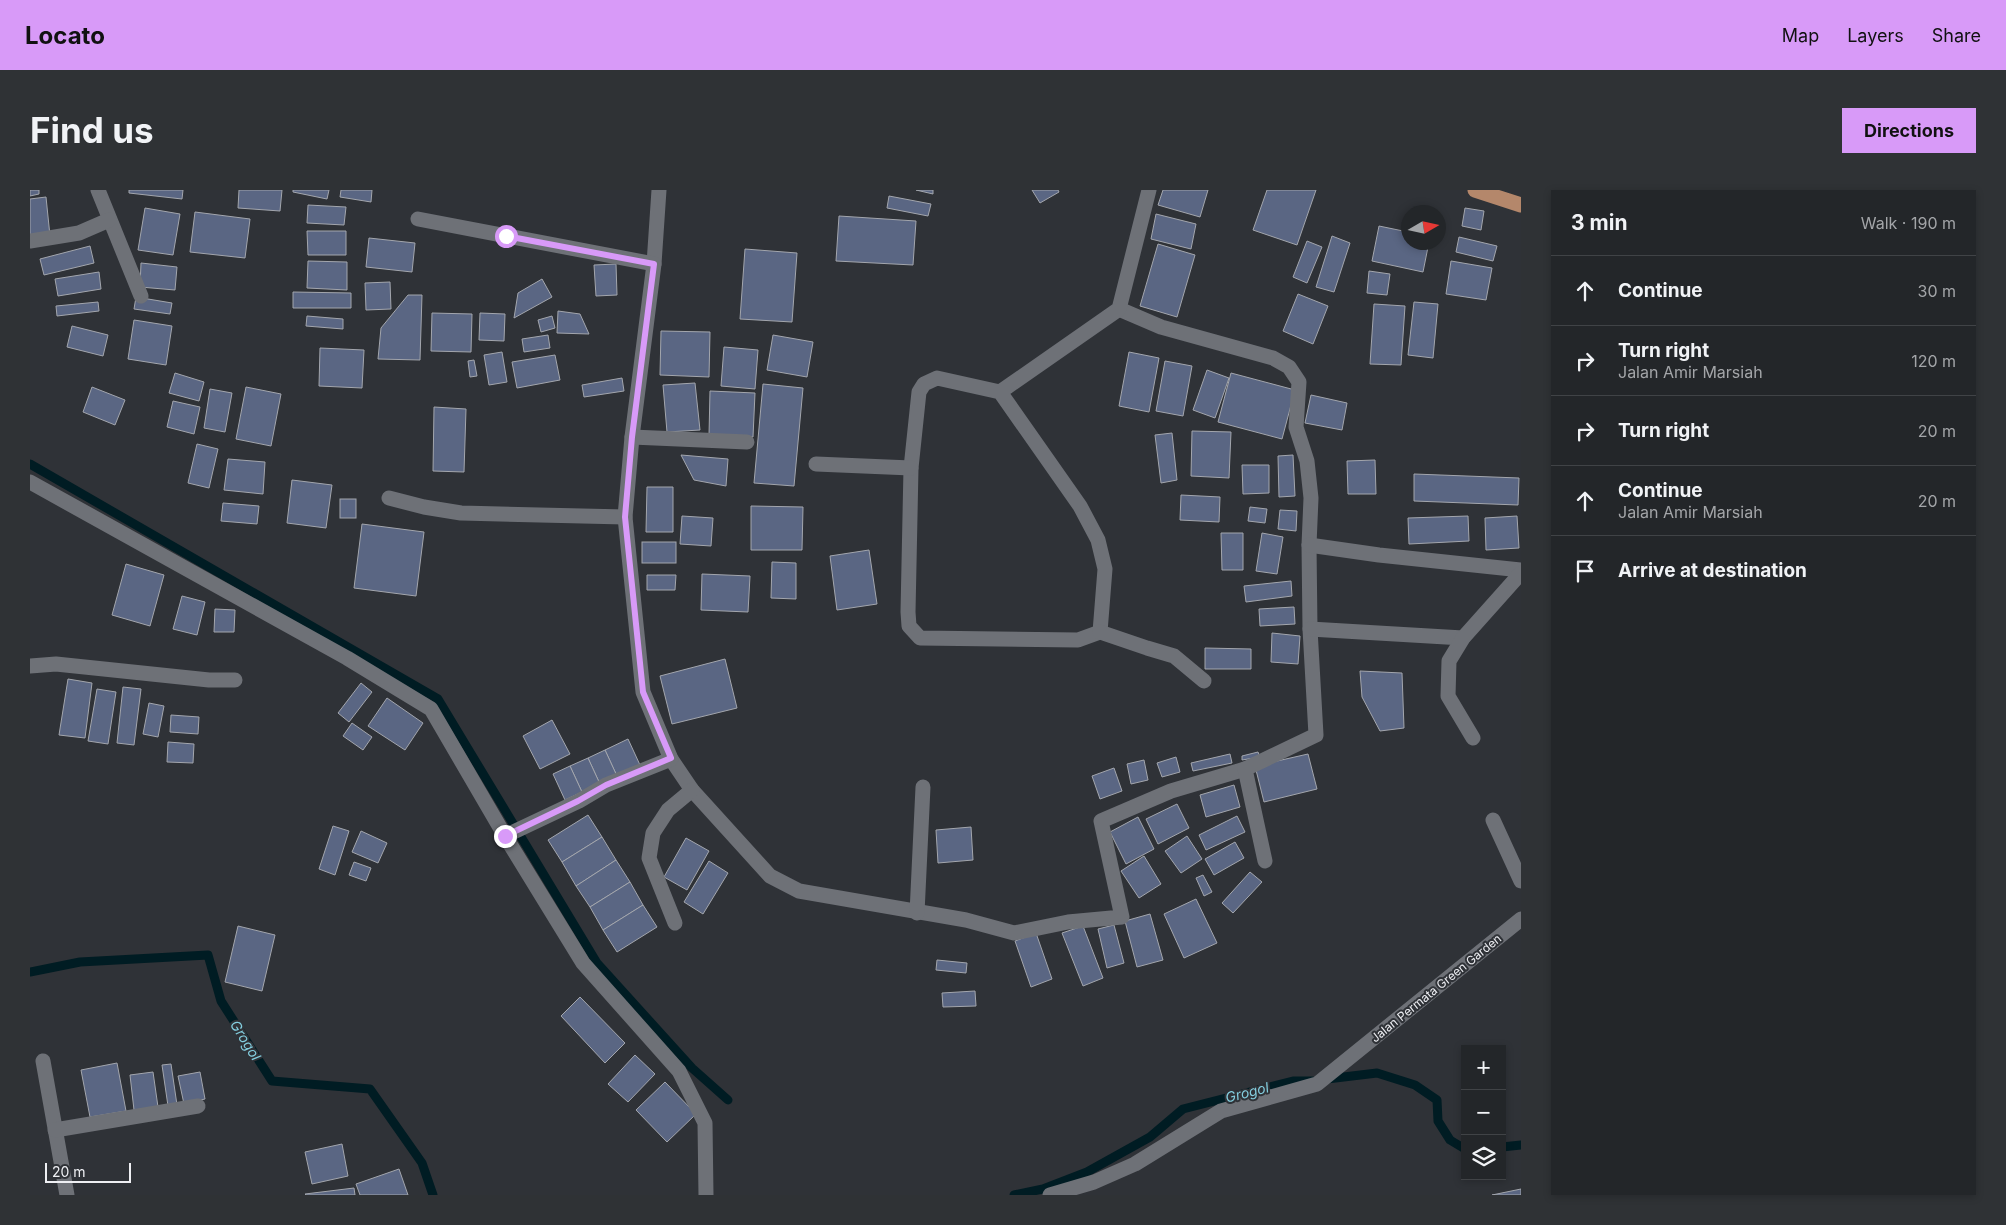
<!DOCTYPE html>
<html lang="en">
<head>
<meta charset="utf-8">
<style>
	:root { --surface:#232629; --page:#2f3235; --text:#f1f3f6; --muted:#a3a5a8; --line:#404346; --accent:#d89af8 }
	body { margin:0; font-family:Inter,sans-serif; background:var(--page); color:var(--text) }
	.controls { position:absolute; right:15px; bottom:15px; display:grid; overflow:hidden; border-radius:0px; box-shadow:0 2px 8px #0003 }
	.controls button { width:45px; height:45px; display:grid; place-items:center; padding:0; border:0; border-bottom:1px solid var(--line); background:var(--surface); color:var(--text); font:25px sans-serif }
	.compass { position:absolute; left:1371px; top:15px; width:45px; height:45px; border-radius:50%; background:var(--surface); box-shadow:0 2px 8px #0003; rotate:81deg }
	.scale { position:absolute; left:15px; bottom:12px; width:86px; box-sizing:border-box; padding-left:5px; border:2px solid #eeeff3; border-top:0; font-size:14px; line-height:18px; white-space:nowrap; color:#eeeff3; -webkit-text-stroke:4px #2f3237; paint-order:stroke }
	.stop { position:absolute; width:15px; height:15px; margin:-11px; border:4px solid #d89af8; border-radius:50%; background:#fff }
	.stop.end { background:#d89af8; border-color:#fff; box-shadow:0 1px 5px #0008 }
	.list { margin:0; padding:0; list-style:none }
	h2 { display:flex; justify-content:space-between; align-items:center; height:65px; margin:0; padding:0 20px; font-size:21px }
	h2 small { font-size:16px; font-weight:400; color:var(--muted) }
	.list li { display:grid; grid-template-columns:32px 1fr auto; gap:15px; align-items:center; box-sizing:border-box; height:70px; padding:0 20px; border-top:1px solid var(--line) }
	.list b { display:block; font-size:19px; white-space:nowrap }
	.list p { margin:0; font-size:16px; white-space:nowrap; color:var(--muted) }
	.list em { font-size:16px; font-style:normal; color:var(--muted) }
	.icon { flex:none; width:28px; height:28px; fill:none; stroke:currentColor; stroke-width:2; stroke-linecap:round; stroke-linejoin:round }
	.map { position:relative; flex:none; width:1491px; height:1005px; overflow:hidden; border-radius:0px }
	header { display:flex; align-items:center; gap:30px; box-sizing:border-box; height:70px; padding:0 25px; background:var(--accent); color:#111 }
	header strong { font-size:24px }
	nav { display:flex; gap:28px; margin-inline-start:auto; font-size:18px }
	.intro { display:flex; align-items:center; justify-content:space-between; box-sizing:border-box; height:120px; padding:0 30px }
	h1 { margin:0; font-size:35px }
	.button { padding:12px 22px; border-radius:0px; background:var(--accent); color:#111; font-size:18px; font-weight:700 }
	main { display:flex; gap:30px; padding:0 30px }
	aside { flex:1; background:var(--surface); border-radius:0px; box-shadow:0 2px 8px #0003 }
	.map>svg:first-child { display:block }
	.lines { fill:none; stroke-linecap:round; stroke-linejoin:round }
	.stream { stroke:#001c23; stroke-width:9 }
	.building { fill:#5a6683; stroke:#a3a6ad }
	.minor { stroke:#6e7177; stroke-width:15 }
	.major { stroke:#b4876b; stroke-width:15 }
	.route { stroke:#d89af8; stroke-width:6 }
	.labels { text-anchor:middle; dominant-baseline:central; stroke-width:4; stroke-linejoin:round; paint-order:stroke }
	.street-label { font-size:12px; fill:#eeeff3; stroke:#2f3237 }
	.water-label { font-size:14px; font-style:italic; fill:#83cdde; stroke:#2f3237 }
</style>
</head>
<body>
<header>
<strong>Locato</strong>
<nav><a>Map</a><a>Layers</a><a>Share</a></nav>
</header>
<div class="intro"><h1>Find us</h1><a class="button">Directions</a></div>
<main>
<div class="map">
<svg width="1491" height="1005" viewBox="0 0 1491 1005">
	<rect width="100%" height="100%" fill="#2f3237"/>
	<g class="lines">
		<g class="stream">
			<path d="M0,274L408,509L567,773L662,878L698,910"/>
			<path d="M0,782L50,772L178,765L191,811L242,891L340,899L392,973L403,1005"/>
			<path d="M1297,889L1347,883L1385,895L1407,910L1408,931L1420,950L1435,959"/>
			<path d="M1472,957L1491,955"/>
			<path d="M984,1005L1013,999L1057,982L1120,947L1153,919L1263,891H1282"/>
		</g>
	</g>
	<g class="building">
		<path d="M0,0H9V4L0,6Z"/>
		<path d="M99,0H153L152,9L99,3Z"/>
		<path d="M209,0H252L250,21L208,18Z"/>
		<path d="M263,0H299L297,9L263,2Z"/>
		<path d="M311,0H342L341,12L310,7Z"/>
		<path d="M886,0H903V4Z"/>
		<path d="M1002,0H1028L1029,2L1010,13Z"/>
		<path d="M1133,0H1178L1170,27L1128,15Z"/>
		<path d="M1237,0H1286L1267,55L1223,40Z"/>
		<path d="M859,6L901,14L898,26L857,18Z"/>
		<path d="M16,7L20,46L0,48V9Z"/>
		<path d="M278,15L316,17L314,35L277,33Z"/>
		<path d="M115,18L150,24L143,65L108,60Z"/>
		<path d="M1435,18L1454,21L1451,40L1432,36Z"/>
		<path d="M165,22L220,29L215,68L160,62Z"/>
		<path d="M1126,24L1166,34L1161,59L1121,49Z"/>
		<path d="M809,26L886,31L883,75L806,71Z"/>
		<path d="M1349,36L1378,42V52H1399L1393,82L1342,71Z"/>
		<path d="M277,41H316V65H278Z"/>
		<path d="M1302,46L1320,53L1304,102L1286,97Z"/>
		<path d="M1429,47L1467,56L1463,71L1426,62Z"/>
		<path d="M339,48L385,53L382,82L336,77Z"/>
		<path d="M1277,51L1292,57L1277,93L1263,87Z"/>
		<path d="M1128,54L1165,65L1147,127L1110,116Z"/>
		<path d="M60,56L64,73L14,85L10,69Z"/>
		<path d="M715,59L767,63L762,132L710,129Z"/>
		<path d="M278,71L317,72V100L277,98Z"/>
		<path d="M1421,71L1462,78L1456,110L1416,104Z"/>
		<path d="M111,73L147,77L145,100L110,97Z"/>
		<path d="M586,74L587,105L566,106L564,75Z"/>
		<path d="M1339,81L1360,84L1357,105L1337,103Z"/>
		<path d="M69,82L71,99L28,106L25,89Z"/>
		<path d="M512,89L522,107L484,128L488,103Z"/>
		<path d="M360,92L361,119L336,120L335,93Z"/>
		<path d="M263,102L321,103V118H263Z"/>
		<path d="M1268,104L1298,116L1283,154L1253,141Z"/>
		<path d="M378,105H392L390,170L348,169L351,138Z"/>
		<path d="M106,107L142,113L140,124L104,119Z"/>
		<path d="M68,112L69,121L27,126L26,116Z"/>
		<path d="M1384,112L1408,114L1403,168L1378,165Z"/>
		<path d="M1344,114L1375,116L1371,175L1340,174Z"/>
		<path d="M528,121L550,124L559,144L527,143Z"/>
		<path d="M402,123L442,124L441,162L401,161Z"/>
		<path d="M450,123L475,124L474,151L449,150Z"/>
		<path d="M277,126L313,129V139L276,136Z"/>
		<path d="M522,126L525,138L511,142L508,130Z"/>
		<path d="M104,130L142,136L136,175L98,169Z"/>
		<path d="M42,136L78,145L73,166L37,157Z"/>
		<path d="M631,141L680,142L679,187L630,185Z"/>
		<path d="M518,145L520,158L494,162L492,149Z"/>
		<path d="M743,145L783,152L777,187L737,180Z"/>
		<path d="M694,157L728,160L725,199L691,196Z"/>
		<path d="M290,158L334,160L332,198L289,196Z"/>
		<path d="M472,162L477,192L459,195L454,165Z"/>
		<path d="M1099,162L1129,168L1119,222L1089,216Z"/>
		<path d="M525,165L530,190L487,198L482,172Z"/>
		<path d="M444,170L447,186L440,187L438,171Z"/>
		<path d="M1135,171L1162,176L1153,226L1126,221Z"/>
		<path d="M1177,180L1199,188L1185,228L1163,220Z"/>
		<path d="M145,183L174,192L169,211L139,203Z"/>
		<path d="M1201,183L1265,200L1252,249L1188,232Z"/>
		<path d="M592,188L594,201L554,207L552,195Z"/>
		<path d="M665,193L670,240L637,242L633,195Z"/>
		<path d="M733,194L773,198L764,296L724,293Z"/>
		<path d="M62,197L95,210L85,235L53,222Z"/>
		<path d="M216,197L251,204L241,256L206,249Z"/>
		<path d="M180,199L202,203L195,242L174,238Z"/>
		<path d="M680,201L725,203L723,247L679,245Z"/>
		<path d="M1281,205L1317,213L1312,240L1275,233Z"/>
		<path d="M143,211L170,217L164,244L137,237Z"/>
		<path d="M404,217L436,219L434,282L403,281Z"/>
		<path d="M1162,241L1201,242L1199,288L1161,286Z"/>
		<path d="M1142,243L1147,290L1131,293L1125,245Z"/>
		<path d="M167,254L188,259L179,298L158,293Z"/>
		<path d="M651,265L698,269L696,296L664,290Z"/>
		<path d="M1263,265L1265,306L1249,307L1248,266Z"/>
		<path d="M198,269L235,272L233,304L194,300Z"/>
		<path d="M1345,270L1346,304H1318L1317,271Z"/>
		<path d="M1212,275H1239V303L1213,304Z"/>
		<path d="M1384,284L1489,288L1488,315L1384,311Z"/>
		<path d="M262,290L302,295L296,338L257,333Z"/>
		<path d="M617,297H643V342H616Z"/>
		<path d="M1151,305L1190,307L1189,332L1150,330Z"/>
		<rect x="310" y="309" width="16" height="19"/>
		<path d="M193,313L229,316L227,334L191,331Z"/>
		<path d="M721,316L773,317L772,360H721Z"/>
		<path d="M1220,317L1237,319L1235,333L1218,331Z"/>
		<path d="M1250,320L1267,321L1266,341L1248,339Z"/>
		<path d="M652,326L683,328L681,356L650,354Z"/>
		<path d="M1438,326L1439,351L1379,354L1378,328Z"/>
		<path d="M1487,326L1489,358L1456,360L1455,328Z"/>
		<path d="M332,334L394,342L386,406L324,398Z"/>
		<path d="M1191,343H1213V380H1192Z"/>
		<path d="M1232,343L1253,347L1247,384L1226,381Z"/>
		<rect x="612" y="352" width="34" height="21"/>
		<path d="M839,360L847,414L807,420L800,366Z"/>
		<path d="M742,372L766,373V409L741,408Z"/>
		<path d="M96,374L134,385L120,436L82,425Z"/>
		<path d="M672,384L720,386L718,422L671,420Z"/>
		<path d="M617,385H646L645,400H617Z"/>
		<path d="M1261,391L1262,406L1216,412L1214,396Z"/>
		<path d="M152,406L175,412L167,445L143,439Z"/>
		<path d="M1264,417L1265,434L1230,436L1229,419Z"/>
		<path d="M185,419L205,420L204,442H184Z"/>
		<path d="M1242,443L1270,446L1268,474L1241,472Z"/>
		<path d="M1175,458L1221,459V479H1175Z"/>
		<path d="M695,469L707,518L642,534L630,486Z"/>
		<path d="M1330,481L1372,483L1374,538L1350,541L1332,507Z"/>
		<path d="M38,489L62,493L55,548L29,545Z"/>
		<path d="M331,493L342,502L319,532L308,523Z"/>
		<path d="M93,497L111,499L104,555L87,553Z"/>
		<path d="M67,499L86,502L78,554L58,551Z"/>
		<path d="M357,508L393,533L375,560L338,536Z"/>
		<path d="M119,513L134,516L128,547L113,544Z"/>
		<path d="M141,525L169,527L168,544L140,542Z"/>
		<path d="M522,530L540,564L510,579L493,546Z"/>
		<path d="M322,533L342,547L333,560L313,546Z"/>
		<path d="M598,549L610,575L587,586L575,560Z"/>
		<path d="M138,552L164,554L163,573L137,572Z"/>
		<path d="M575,560L587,586L570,594L558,568Z"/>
		<path d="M1228,562L1230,567L1212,570V566Z"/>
		<path d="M1200,564L1202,573L1163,581L1161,573Z"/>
		<path d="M1278,564L1287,599L1234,612L1225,576Z"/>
		<path d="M1146,567L1150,582L1132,587L1127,573Z"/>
		<path d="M558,568L570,594L552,602L540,576Z"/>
		<path d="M1114,570L1118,590L1101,594L1097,574Z"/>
		<path d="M540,576L552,602L535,610L523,584Z"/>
		<path d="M1084,578L1092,601L1070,609L1062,586Z"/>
		<path d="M1204,595L1210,617L1176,627L1170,605Z"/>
		<path d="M1147,614L1159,638L1128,654L1116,629Z"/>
		<path d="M558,625L572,647L532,672L518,650Z"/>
		<path d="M1207,626L1215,642L1176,660L1169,645Z"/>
		<path d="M1108,627L1124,659L1096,674L1080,642Z"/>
		<path d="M303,636L319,641L305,685L289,679Z"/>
		<path d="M941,637L943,670L908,673L906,640Z"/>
		<path d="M331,641L357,653L348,673L322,662Z"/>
		<path d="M1157,646L1172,669L1151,683L1135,661Z"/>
		<path d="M572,647L586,670L546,696L532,672Z"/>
		<path d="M656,648L679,661L657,700L634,687Z"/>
		<path d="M1205,652L1214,668L1184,685L1175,669Z"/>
		<path d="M1114,666L1131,694L1109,708L1091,681Z"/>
		<path d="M586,670L600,692L560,717L546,696Z"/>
		<path d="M679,671L698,683L673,724L654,712Z"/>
		<path d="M324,672L341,678L336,691L319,685Z"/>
		<path d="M1220,682L1232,692L1203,723L1192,713Z"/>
		<path d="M1173,685L1182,702L1174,706L1166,688Z"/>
		<path d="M600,692L613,715L573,740L560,717Z"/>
		<path d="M1166,709L1187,753L1154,768L1134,724Z"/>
		<path d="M613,715L627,737L587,762L573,740Z"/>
		<path d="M1120,724L1133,770L1107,777L1095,731Z"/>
		<path d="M1084,735L1094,773L1077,778L1068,739Z"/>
		<path d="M208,736L245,745L232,801L195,792Z"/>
		<path d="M1053,736L1073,788L1053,796L1032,743Z"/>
		<path d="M1006,743L1022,789L1001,797L985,751Z"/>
		<path d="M907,770L937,773L936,783L906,780Z"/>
		<path d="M945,801L946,816L913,817L912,803Z"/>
		<path d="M550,807L595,853L575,873L531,826Z"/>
		<path d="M605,865L625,884L598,912L578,894Z"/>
		<path d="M87,873L96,921L60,927L51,880Z"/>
		<path d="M141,874L147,915L138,916L132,875Z"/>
		<path d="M123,882L128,917L104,920L100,885Z"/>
		<path d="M170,882L175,909L154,914L148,886Z"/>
		<path d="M635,892L666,924L637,952L606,920Z"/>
		<path d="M312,954L318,986L282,994L275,962Z"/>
		<path d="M369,979L378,1005H330L326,994Z"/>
		<path d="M324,998L325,1005H276L275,1004Z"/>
		<path d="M1491,999V1005H1462Z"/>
	</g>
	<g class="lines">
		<g class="minor">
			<path d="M68,0L111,106"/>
			<path d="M629,0L624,74L602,247L595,327L613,502L641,569L662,600L740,686L769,701L936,730L984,743L1038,732L1092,727L1071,631L1141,601L1215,579"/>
			<path d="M388,29L624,74"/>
			<path d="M0,51L49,43L79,30"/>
			<path d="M1089,119L1131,137L1243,168L1259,177L1269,192L1266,237L1277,271L1281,308L1279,355L1280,439L1286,545L1215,579L1235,671"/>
			<path d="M970,202L1050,316L1068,350L1075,379L1070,442L1048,450L890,448L879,436L878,422L881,278L889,202L894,194L907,188L970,202L1089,119L1119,0"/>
			<path d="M602,247L717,252"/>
			<path d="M786,274L881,278"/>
			<path d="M0,292L317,468L401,519L475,646L553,773L649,881L675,933L676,1005"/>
			<path d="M359,308L394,317L431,323L595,327"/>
			<path d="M1279,355L1349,365L1491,380"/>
			<path d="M1280,439L1433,448"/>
			<path d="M1070,442L1117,458L1144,466L1174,491"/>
			<path d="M0,476L26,474L179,490H205"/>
			<path d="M1443,548L1418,506L1419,471L1433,448L1491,383"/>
			<path d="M1463,630L1491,691"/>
			<path d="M475,646L549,611L576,595L641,569"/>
			<path d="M887,723L893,597"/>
			<path d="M645,733L619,668L623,643L638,620L662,600"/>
			<path d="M13,871L37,1005"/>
			<path d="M25,940L168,916"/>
			<path d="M1020,1005L1064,992L1105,974L1191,921L1287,894L1491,729"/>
		</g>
		<path class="major" d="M1445,0L1491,15"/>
	</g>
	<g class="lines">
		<path class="route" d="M475,646L548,611L576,595L641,568L613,502L595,327L602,247L624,74L476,46"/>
	</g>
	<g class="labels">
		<g class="street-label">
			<text transform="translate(1406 798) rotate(-39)">Jalan Permata Green Garden</text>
		</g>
		<g class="water-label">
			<text transform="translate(216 850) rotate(58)">Grogol</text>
			<text transform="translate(1217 902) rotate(-14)">Grogol</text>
		</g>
	</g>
</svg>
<div class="controls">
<button>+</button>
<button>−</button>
<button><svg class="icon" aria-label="layers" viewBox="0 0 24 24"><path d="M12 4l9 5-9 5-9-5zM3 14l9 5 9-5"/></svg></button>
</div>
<svg class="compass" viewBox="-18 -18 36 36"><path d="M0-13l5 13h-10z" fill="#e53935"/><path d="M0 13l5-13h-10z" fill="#a3a5a8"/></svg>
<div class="scale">20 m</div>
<div class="stop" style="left:476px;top:46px"></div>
<div class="stop end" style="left:475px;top:646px"></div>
</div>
<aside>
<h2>3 min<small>Walk · 190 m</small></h2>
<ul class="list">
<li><svg class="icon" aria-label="ahead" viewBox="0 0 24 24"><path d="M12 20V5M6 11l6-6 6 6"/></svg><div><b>Continue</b></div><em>30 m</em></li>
<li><svg class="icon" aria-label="right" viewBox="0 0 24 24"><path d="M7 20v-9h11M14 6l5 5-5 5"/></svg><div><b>Turn right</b><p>Jalan Amir Marsiah</p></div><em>120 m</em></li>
<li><svg class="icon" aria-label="right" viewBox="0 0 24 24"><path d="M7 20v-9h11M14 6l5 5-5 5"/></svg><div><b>Turn right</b></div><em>20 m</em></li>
<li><svg class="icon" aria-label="ahead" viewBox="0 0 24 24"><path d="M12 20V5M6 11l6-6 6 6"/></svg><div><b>Continue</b><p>Jalan Amir Marsiah</p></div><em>20 m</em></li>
<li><svg class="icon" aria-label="arrive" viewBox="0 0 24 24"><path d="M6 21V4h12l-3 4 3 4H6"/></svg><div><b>Arrive at destination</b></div></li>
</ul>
</aside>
</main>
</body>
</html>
